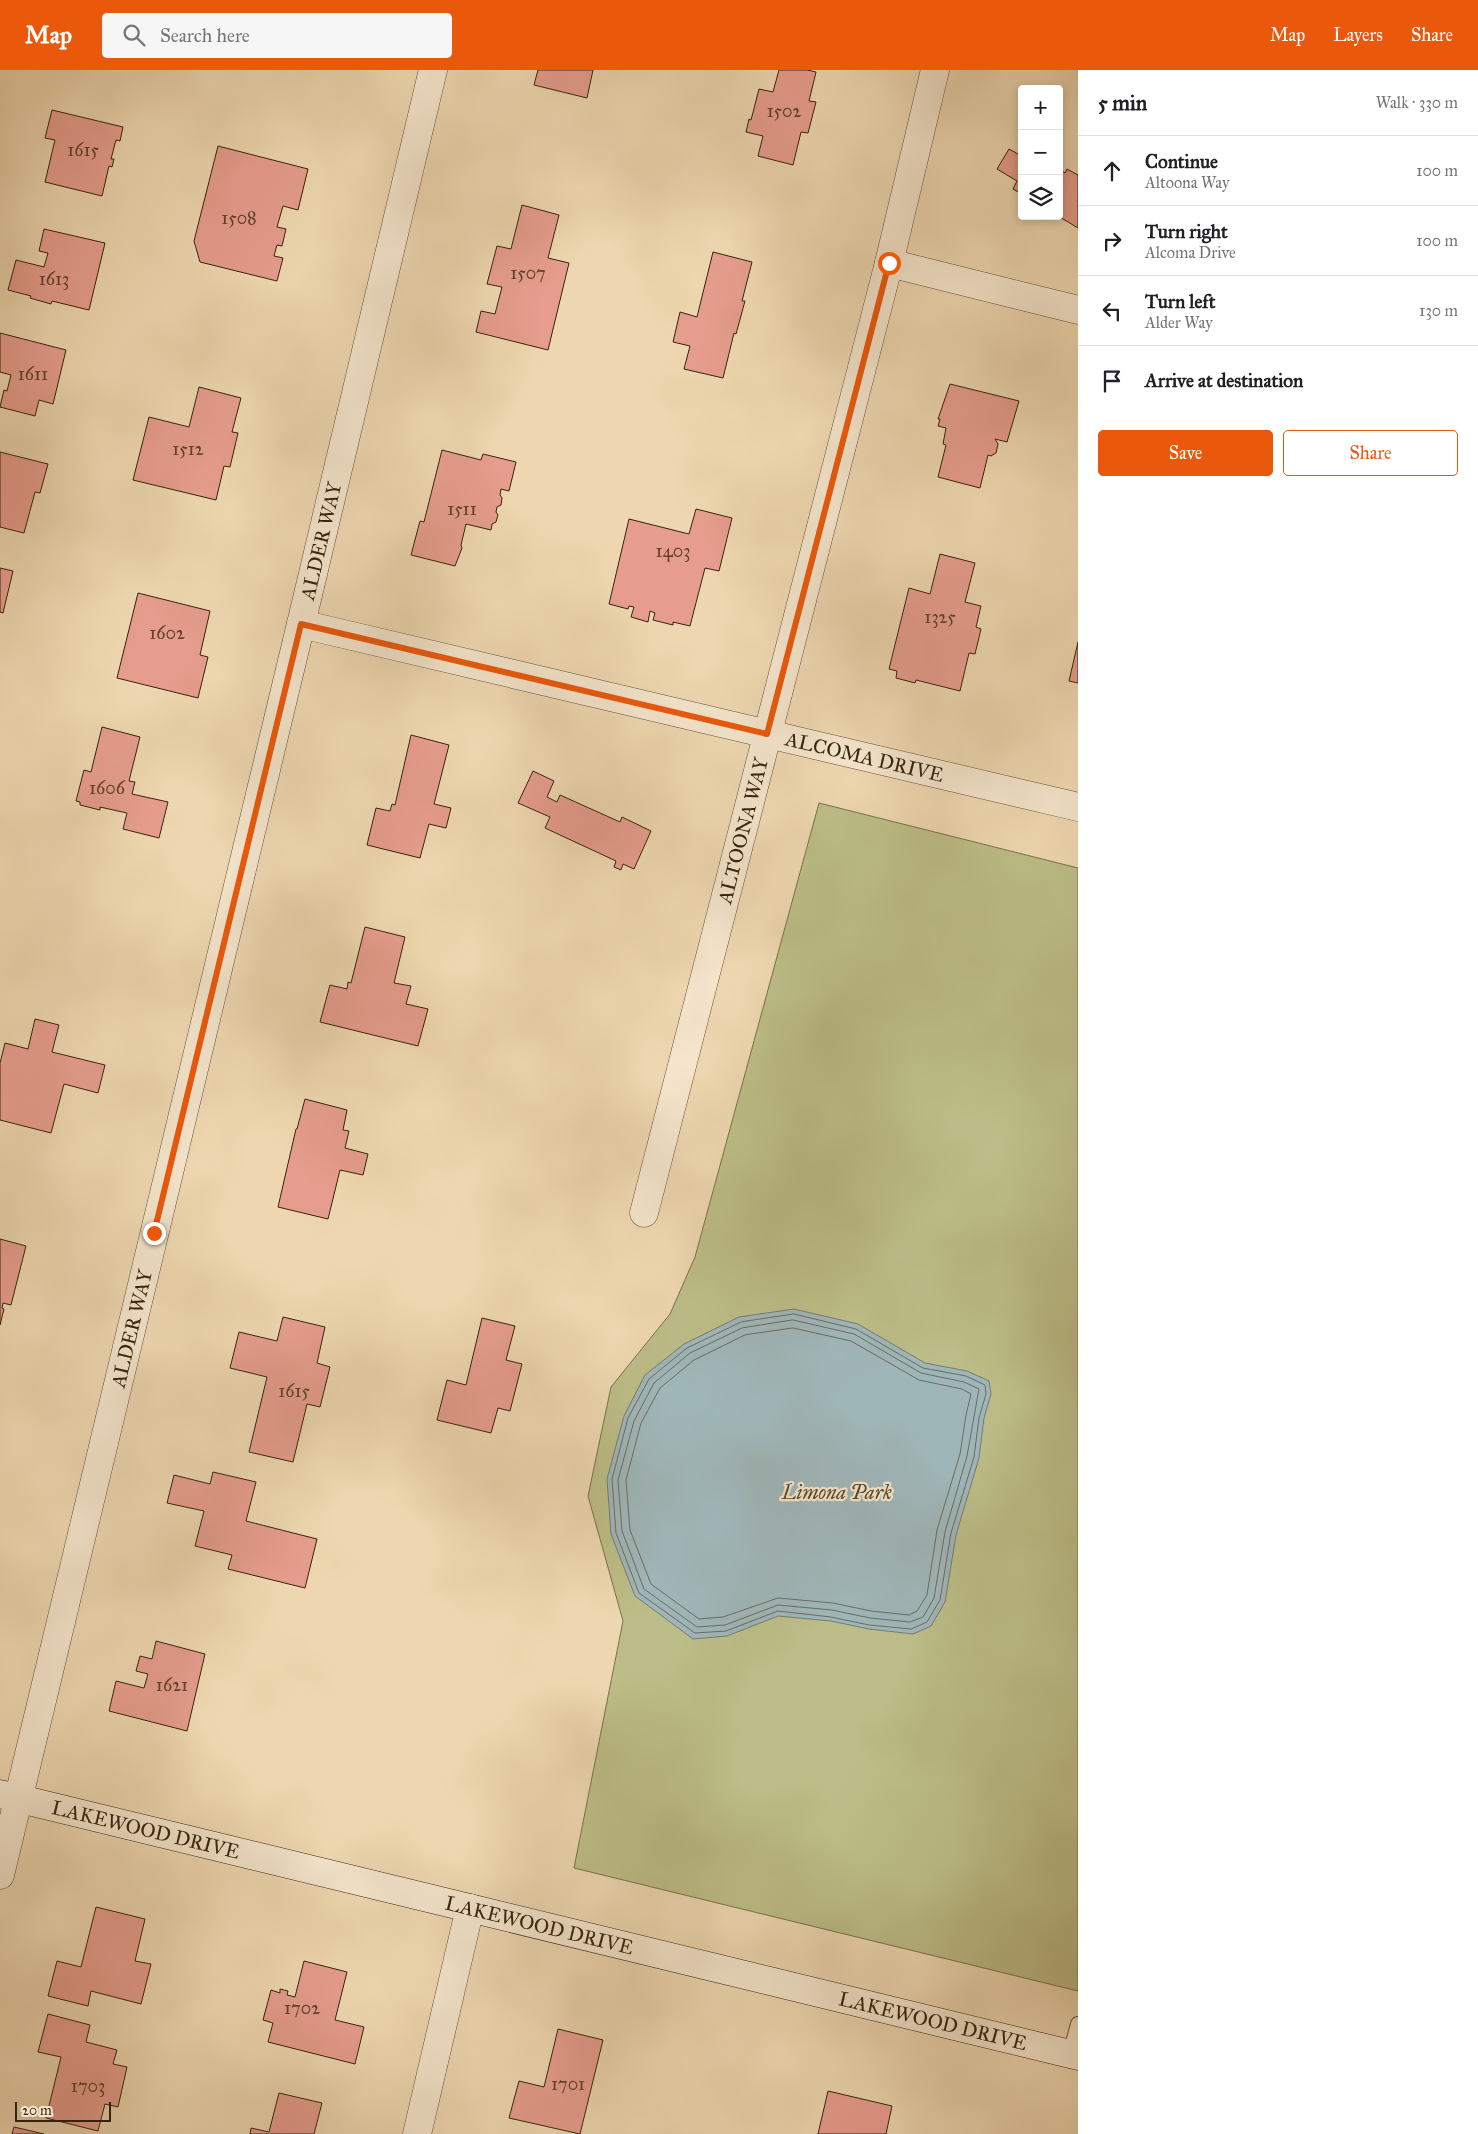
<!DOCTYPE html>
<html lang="en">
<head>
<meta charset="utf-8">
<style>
	:root { --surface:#fff; --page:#f6f6f6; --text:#202124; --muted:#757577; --line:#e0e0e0; --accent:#ea580c }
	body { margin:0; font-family:"IM FELL Great Primer",serif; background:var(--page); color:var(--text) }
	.controls { position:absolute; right:15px; top:15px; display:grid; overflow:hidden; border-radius:5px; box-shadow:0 2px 8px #0003 }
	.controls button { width:45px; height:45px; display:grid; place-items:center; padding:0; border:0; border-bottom:1px solid var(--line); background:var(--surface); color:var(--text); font:25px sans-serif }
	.scale { position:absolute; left:15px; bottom:12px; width:96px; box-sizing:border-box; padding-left:5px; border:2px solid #36220e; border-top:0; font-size:14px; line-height:18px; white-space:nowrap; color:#36220e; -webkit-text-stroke:4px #f4e5cc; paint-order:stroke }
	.stop { position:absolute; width:15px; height:15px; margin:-11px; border:4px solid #ea580c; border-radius:50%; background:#fff }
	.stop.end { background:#ea580c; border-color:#fff; box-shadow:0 1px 5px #0008 }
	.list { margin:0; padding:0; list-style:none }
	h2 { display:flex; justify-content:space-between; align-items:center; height:65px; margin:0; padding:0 20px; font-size:21px }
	h2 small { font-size:16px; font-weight:400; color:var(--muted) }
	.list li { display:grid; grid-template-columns:32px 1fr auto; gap:15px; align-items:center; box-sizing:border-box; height:70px; padding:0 20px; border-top:1px solid var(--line) }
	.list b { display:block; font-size:19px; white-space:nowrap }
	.list p { margin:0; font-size:16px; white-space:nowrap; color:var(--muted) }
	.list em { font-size:16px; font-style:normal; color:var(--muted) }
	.actions { display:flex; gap:10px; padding:15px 20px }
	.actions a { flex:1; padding:11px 0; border:1px solid var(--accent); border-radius:5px; text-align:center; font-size:18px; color:var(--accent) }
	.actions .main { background:var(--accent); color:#fff }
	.icon { flex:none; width:28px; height:28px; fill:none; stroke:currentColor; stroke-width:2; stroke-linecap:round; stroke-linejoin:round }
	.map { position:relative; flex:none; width:1078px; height:2064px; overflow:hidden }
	header { display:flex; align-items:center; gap:30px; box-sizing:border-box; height:70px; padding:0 25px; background:var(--accent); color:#fff }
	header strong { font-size:24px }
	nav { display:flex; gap:28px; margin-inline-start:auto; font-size:18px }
	.search { width:350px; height:45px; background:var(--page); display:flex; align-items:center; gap:12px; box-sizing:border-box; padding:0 18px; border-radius:5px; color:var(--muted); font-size:19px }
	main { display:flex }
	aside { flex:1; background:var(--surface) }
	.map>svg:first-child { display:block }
	.green { fill:#bcbd88; stroke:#79704b }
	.water { fill:#9fb6b8; stroke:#757b74 }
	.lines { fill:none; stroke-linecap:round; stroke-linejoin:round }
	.shore { stroke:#6a6c63; stroke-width:1 }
	.building { fill:#e69d8d; stroke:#36220e }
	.lane-casing { stroke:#644f36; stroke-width:16 }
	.street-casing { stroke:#644f36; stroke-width:29 }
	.secondary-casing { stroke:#36220e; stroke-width:29 }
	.lane { stroke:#f4e5cc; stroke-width:14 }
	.street { stroke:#f4e5cc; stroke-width:28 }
	.secondary { stroke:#f4e5cc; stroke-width:28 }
	.route { stroke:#ea580c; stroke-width:6 }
	.labels { text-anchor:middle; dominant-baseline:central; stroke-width:4.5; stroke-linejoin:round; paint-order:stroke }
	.number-label { font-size:18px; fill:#62412e }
	.street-label { font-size:20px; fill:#36220e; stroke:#f4e5cc }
	.park-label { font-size:20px; font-style:italic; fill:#58492c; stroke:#f4e5cc }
</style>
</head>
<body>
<header>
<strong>Map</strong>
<div class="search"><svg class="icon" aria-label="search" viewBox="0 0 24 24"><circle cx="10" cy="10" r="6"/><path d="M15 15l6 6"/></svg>Search here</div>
<nav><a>Map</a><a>Layers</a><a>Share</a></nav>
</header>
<main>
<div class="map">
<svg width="1078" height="2064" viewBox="0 0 1078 2064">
	<rect width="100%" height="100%" fill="#eed7b0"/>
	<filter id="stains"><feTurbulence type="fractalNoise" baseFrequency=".004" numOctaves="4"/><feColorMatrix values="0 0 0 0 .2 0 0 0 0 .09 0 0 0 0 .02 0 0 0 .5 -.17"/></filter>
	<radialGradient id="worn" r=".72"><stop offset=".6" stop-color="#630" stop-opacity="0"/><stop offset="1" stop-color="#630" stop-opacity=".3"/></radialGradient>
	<path class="green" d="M819,733L1078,798V1921L574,1798L623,1551L588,1426L611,1317L670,1244L695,1187Z"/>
	<path class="water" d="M794,1239L858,1254L925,1293L967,1301L989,1311L991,1324L984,1348L979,1388L956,1465L945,1532L931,1556L913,1564L869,1559L831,1551L778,1546L727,1566L693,1569L635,1526L611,1464L607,1409L624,1346L645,1305L684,1274L739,1247Z"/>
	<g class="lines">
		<g class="shore">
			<path d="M794,1244L856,1259L923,1298L966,1306L985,1315L986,1324L979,1348L974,1387L951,1463L940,1530L927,1552L911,1559L869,1555L831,1547L778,1541L726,1561L695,1563L639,1523L616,1463L612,1409L628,1348L649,1309L687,1278L741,1252Z"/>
			<path d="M793,1250L854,1264L921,1303L964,1312L979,1319L967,1386L945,1462L934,1528L923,1547L910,1552L870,1548L832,1540L778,1535L725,1555L697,1557L644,1519L622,1461L618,1410L634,1351L654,1313L690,1283L742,1258Z"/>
			<path d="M793,1258L851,1271L919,1310L962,1319L971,1324L966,1345L960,1384L937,1460L927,1525L917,1541L909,1545L871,1541L833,1533L778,1528L723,1547L699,1549L651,1514L630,1460L626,1410L641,1353L660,1318L694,1290L745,1265Z"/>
		</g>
	</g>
	<g class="building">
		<path d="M538,0H593L587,28L534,15Z"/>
		<path d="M779,0H807L816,2L809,31L816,32L808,63L801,62L793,95L758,86L763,66L746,62L749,49L751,50L759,19L773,22Z"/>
		<path d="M52,40L123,57L120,71L116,70L111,89H114L112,97L109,96L102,126L45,112L55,70L45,68Z"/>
		<path d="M218,76L308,99L298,140L283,136L277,157L286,159L282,176L277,175L274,186L283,188L277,211L200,192L194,171Z"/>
		<path d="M1022,78V124L1013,119L1017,111L997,99L1009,79L1018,84Z"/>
		<path d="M1059,99L1065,103L1067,99L1078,105V158L1058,146Z"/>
		<path d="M522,135L559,145L548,188L569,193L548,280L476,262L481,241L495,244L502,217L487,214L497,176L511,179Z"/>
		<path d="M44,159L105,173L89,240L52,231L51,234L30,228L31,226L8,220L16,190L44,197L48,183L39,181Z"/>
		<path d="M713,182L752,192L742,231H745L736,264L734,263L723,308L684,299L690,276L673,272L680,242L697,247Z"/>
		<path d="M0,263L66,280L53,334L39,330L35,346L0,337L4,320L7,321L11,305L0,302Z"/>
		<path d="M950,314L1019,331L1007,372L995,369L998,374L996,383L991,386L988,385L980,418L938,407L946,375L943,374L946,358L938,356L940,349H938Z"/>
		<path d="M199,317L241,328L232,362L238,363L230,397L224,396L216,430L133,410L149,347L189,357Z"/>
		<path d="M442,380L481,390L483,384L516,392L509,421L501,419L500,425L502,428L501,435L497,437L496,442L498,445L496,452L492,454L491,460L466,454L461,475L462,478L455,496L411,485L420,451L424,452Z"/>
		<path d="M0,382L48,394L40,423L35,422L24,463L0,457Z"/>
		<path d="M696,439L732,448L719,501L705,498L690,556L673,552V555L653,550L655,543L650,541L648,552L631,547L634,537L629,536L628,539L609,534L629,449L689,464Z"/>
		<path d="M940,484L975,493L965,532L981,536L976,557L981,559L975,584L969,583L960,621L916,610L915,613L896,608L897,601L889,599L909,518L930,524Z"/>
		<path d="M0,498L13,501L3,543L0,542Z"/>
		<path d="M138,523L210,541L200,585L208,587L198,628L117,608Z"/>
		<path d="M1078,572V613L1069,611Z"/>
		<path d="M102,657L140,667L129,711L135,712L132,724L168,732L159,768L123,759L127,743L100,737V740L80,735V732L76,731L84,700L91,702Z"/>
		<path d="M411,665L449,675L434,734L451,738L446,758L429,754L420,788L367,775L376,738L390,741L392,734L395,735Z"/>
		<path d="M533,701L554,711L547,727L557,732L560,725L620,752L622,747L651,761L634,799L623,794L621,800L614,797L616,791L545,758L550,747L518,733Z"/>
		<path d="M365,857L405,867L394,913L411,916L406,934L428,939L418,976L320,952L330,915L347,919L348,912L351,913Z"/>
		<path d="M35,949L59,955L52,982L105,995L98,1023L64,1014L51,1063L0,1050V993L5,973L28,979Z"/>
		<path d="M305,1029L347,1040L343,1060L349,1061L345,1078L368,1084L363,1105L340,1100L328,1149L278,1137L296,1059H297Z"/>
		<path d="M0,1169L26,1176L11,1235L3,1233L2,1238L4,1239L0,1255Z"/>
		<path d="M283,1247L325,1257L317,1293L330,1297L320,1337L307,1334L293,1392L249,1382L267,1307L230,1298L239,1262L277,1271Z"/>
		<path d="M482,1248L515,1256L506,1290L522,1294L510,1341L498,1338L491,1363L437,1350L447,1310L466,1315Z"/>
		<path d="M213,1402L256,1412L246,1451L317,1469L305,1518L228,1499L232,1485L195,1476L204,1441L167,1433L174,1405L210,1414Z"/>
		<path d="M156,1571L205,1584L187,1661L109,1641L116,1611L144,1618L148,1604L136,1601L140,1586L152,1589Z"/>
		<path d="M96,1837L145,1849L135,1891L151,1894L141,1934L91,1921L88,1936L48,1926L57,1891L81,1897Z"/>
		<path d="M304,1891L347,1902L335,1950L364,1957L355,1994L268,1972L273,1953L263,1950L271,1920L280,1923V1919L288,1921L287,1925L295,1927Z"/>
		<path d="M48,1944L90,1955L86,1972L117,1980L113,1994L127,1997L118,2037L105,2034L98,2061L46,2048L61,1987L38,1982Z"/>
		<path d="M558,1959L603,1970L580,2064L509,2048L519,2011L544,2017Z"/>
		<path d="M828,2021L892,2036L886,2064H818Z"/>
		<path d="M279,2023L322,2033L314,2064H250L251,2058L269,2062Z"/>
		<path d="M14,2057L44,2064H12Z"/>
	</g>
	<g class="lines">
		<g class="lane-casing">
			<path id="lane" d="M1070,1984L1078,1954"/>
		</g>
		<g class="street-casing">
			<g id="street">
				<path d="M889,193L1078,240"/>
				<path id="s1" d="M301,554L1078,737"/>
				<path id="s2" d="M644,1143L889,193L935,0"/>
				<path id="s3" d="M0,1805L301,554L433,0"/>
				<path d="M417,2064L470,1838"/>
			</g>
		</g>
		<g class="secondary-casing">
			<g id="secondary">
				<path id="s4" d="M0,1724L1078,1986"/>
			</g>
		</g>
		<use href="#lane" class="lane"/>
		<use href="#street" class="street"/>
		<use href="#secondary" class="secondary"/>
	</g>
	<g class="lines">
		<path class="route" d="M154,1163L301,554L767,664L889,193"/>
	</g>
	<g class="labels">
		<g class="number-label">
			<text x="784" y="41">1502</text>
			<text x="83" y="80">1615</text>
			<text x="239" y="148">1508</text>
			<text x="528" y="203">1507</text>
			<text x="54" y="209">1613</text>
			<text x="33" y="304">1611</text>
			<text x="188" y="379">1512</text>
			<text x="462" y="439">1511</text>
			<text x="673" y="481">1403</text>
			<text x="940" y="547">1325</text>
			<text x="167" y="563">1602</text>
			<text x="107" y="718">1606</text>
			<text x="294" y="1321">1615</text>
			<text x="172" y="1615">1621</text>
			<text x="302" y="1938">1702</text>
			<text x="568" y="2014">1701</text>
			<text x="88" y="2016">1703</text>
		</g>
		<g class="street-label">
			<text stroke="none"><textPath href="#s3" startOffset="1372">ALDER WAY</textPath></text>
			<text stroke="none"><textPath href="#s1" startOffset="579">ALCOMA DRIVE</textPath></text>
			<text stroke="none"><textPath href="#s2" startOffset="395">ALTOONA WAY</textPath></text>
			<text stroke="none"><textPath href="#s3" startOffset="562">ALDER WAY</textPath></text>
			<text stroke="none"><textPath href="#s4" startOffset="150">LAKEWOOD DRIVE</textPath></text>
			<text stroke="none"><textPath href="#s4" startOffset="555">LAKEWOOD DRIVE</textPath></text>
			<text stroke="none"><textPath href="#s4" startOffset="960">LAKEWOOD DRIVE</textPath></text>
		</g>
		<g class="park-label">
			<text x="837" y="1422">Limona Park</text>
		</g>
	</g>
	<rect width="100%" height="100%" filter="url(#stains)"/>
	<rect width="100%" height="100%" fill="url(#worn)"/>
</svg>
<div class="controls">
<button>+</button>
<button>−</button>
<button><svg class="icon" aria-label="layers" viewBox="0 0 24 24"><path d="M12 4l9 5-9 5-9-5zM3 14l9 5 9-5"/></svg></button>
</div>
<div class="scale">20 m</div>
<div class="stop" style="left:889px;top:193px"></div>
<div class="stop end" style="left:154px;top:1163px"></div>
</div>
<aside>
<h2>5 min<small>Walk · 330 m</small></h2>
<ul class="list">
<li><svg class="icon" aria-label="ahead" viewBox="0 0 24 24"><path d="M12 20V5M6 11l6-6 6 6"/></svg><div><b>Continue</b><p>Altoona Way</p></div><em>100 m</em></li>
<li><svg class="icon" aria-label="right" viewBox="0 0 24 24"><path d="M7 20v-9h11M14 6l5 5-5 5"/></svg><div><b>Turn right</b><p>Alcoma Drive</p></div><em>100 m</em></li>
<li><svg class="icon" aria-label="left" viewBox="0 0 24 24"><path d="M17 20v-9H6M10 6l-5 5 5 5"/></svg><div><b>Turn left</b><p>Alder Way</p></div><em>130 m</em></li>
<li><svg class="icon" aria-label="arrive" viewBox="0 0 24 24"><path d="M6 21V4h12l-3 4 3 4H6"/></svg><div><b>Arrive at destination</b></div></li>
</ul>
<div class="actions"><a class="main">Save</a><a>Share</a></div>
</aside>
</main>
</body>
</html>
